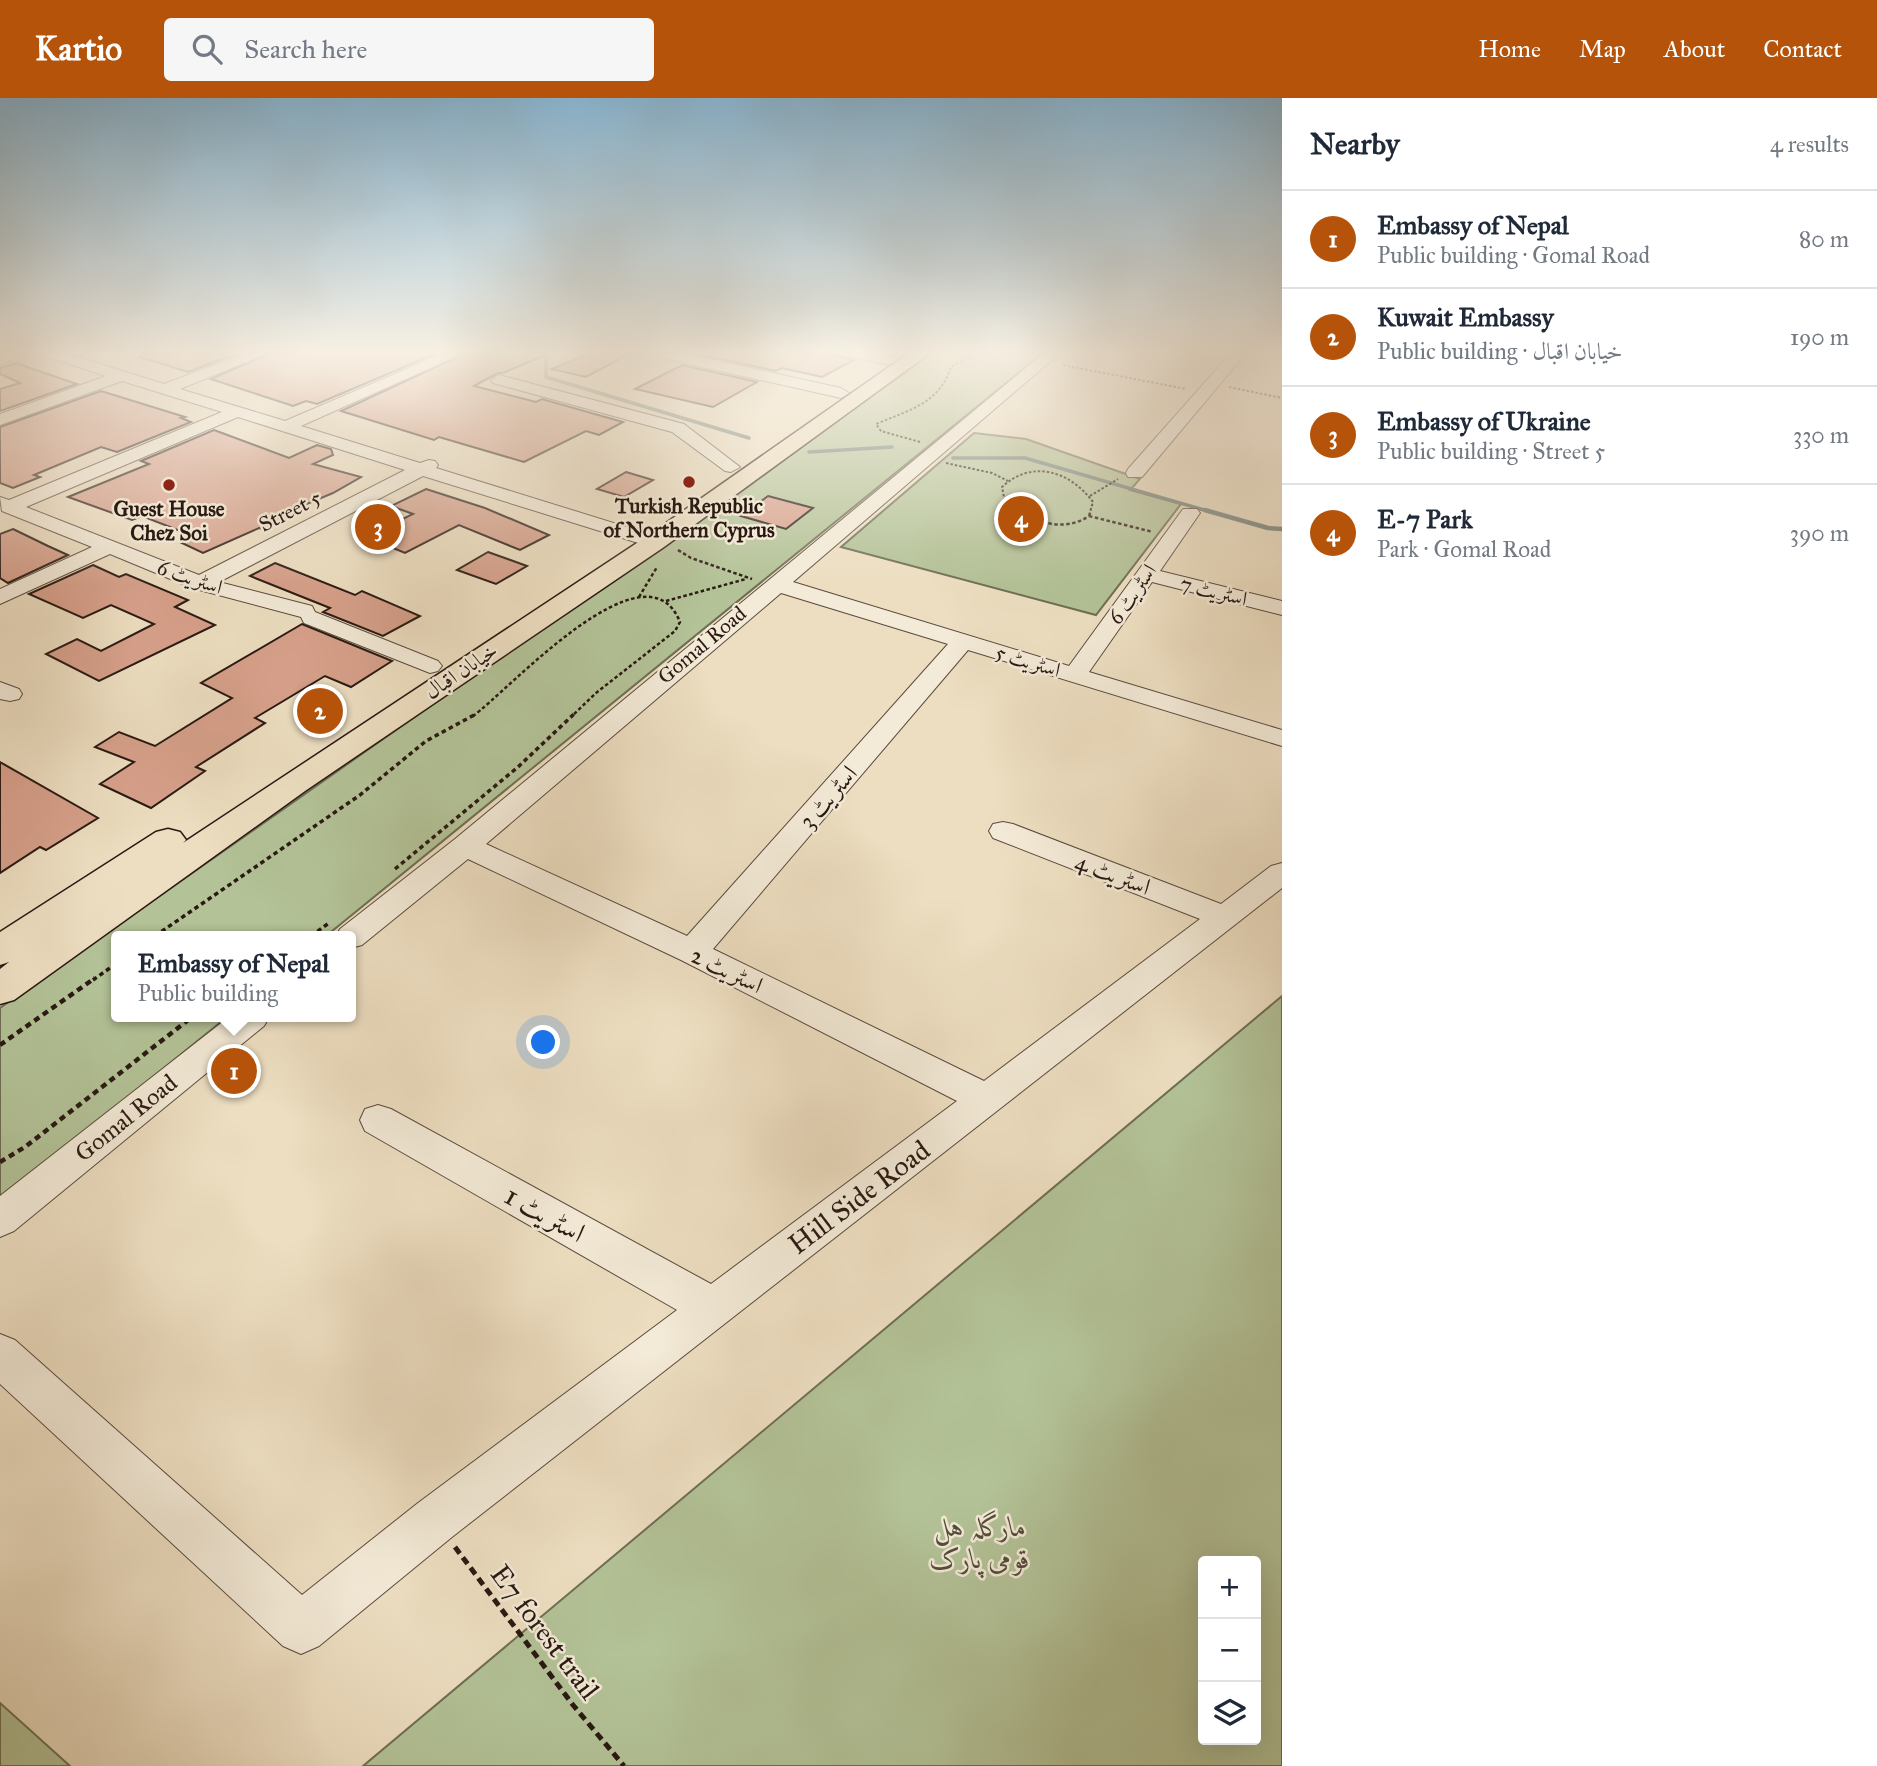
<!DOCTYPE html>
<html lang="en">
<head>
<meta charset="utf-8">
<style>
	:root { --surface:#fff; --page:#f6f6f7; --text:#1f2937; --muted:#747a83; --line:#e0e1e3; --accent:#b45309 }
	body { margin:0; font-family:"IM FELL Great Primer",Amiri,serif; background:var(--page); color:var(--text) }
	.controls { position:absolute; right:21px; bottom:21px; display:grid; overflow:hidden; border-radius:7px; box-shadow:0 7px 28px #0002 }
	.controls button { width:63px; height:63px; display:grid; place-items:center; padding:0; border:0; border-bottom:2px solid var(--line); background:var(--surface); color:var(--text); font:35px sans-serif }
	.you { position:absolute; left:544px; top:945px; width:24px; height:24px; margin:-18px; border:5px solid #fff; border-radius:50%; background:#1a73e8; box-shadow:0 0 0 10px #1a73e833 }
	.badge { display:grid; place-items:center; width:46px; height:46px; border-radius:50%; background:var(--accent); color:#fff; font-size:23px; font-weight:700 }
	.pin { position:absolute; translate:-50% -50%; border:4px solid #fff; box-shadow:0 2px 7px #0006 }
	.popup { position:absolute; left:111px; top:833px; width:245px; height:91px; box-sizing:border-box; display:grid; place-content:center; border-radius:7px; background:var(--surface); filter:drop-shadow(0 2px 5px #0005); font-size:23px; white-space:nowrap; color:var(--muted) }
	.popup b { font-size:26px; color:var(--text) }
	.popup::after { content:''; position:absolute; left:50%; top:100%; margin-left:-14px; border:14px solid transparent; border-top-color:var(--surface) }
	.list { margin:0; padding:0; list-style:none }
	h2 { display:flex; justify-content:space-between; align-items:center; height:91px; margin:0; padding:0 28px; font-size:30px }
	h2 small { font-size:23px; font-weight:400; color:var(--muted) }
	.list li { display:grid; grid-template-columns:46px 1fr auto; gap:21px; align-items:center; box-sizing:border-box; height:98px; padding:0 28px; border-top:2px solid var(--line) }
	.list b { display:block; font-size:26px; white-space:nowrap }
	.list p { margin:0; font-size:23px; white-space:nowrap; color:var(--muted) }
	.list em { font-size:23px; font-style:normal; color:var(--muted) }
	.icon { flex:none; width:38px; height:38px; fill:none; stroke:currentColor; stroke-width:2; stroke-linecap:round; stroke-linejoin:round }
	.map { position:relative; flex:none; width:1282px; height:1668px; overflow:hidden }
	header { display:flex; align-items:center; gap:42px; box-sizing:border-box; height:98px; padding:0 35px; background:var(--accent); color:#fff }
	header strong { font-size:33px }
	nav { display:flex; gap:38px; margin-inline-start:auto; font-size:24px }
	.search { width:490px; height:63px; background:var(--page); display:flex; align-items:center; gap:18px; box-sizing:border-box; padding:0 24px; border-radius:7px; color:var(--muted); font-size:26px }
	main { display:flex }
	aside { flex:1; background:var(--surface) }
	.map>svg:first-child { display:block }
	.green { fill:#b3c297; stroke:#6e6e54; stroke-width:2; fill-rule:evenodd }
	.lines { fill:none; stroke-linecap:round; stroke-linejoin:round }
	.stream-far1 { stroke:#6d7b75; stroke-width:3.5 }
	.stream { stroke:#6d7b75; stroke-width:4.5 }
	.building { fill:#d7a08b; stroke:#291912; stroke-width:2 }
	.minor-casing { stroke:#5a4a3e; stroke-width:2 }
	.major-casing { stroke:#291912; stroke-width:3 }
	.path-far4 { stroke:#291912; stroke-width:2; stroke-dasharray:2.5 2; stroke-linecap:butt }
	.path-far3 { stroke:#291912; stroke-width:2.5; stroke-dasharray:3.5 2.5; stroke-linecap:butt }
	.path-far2 { stroke:#291912; stroke-width:3.5; stroke-dasharray:4.5 3.5; stroke-linecap:butt }
	.path-far1 { stroke:#291912; stroke-width:4.5; stroke-dasharray:6 4.5; stroke-linecap:butt }
	.path { stroke:#291912; stroke-width:5; stroke-dasharray:8 5; stroke-linecap:butt }
	.minor { fill:#f3ead7; fill-rule:evenodd }
	.major { fill:#eddec1; fill-rule:evenodd }
	.poi-dot { fill:#8f2418; stroke:#f3ead7; stroke-width:2.5 }
	.labels { text-anchor:middle; dominant-baseline:central; stroke-width:5; stroke-linejoin:round; paint-order:stroke }
	.far-poi-label { font-size:21px; font-weight:bold; fill:#291912; stroke:#f3ead7 }
	.far-street-label { font-size:21px; fill:#291912; stroke:#f3ead7 }
	.street-label { font-size:24px; fill:#291912; stroke:#f3ead7 }
	.near-street-label { font-size:28px; fill:#291912; stroke:#f3ead7 }
	.near-park-label { font-size:28px; font-style:italic; fill:#524c3a; stroke:#f3ead7 }
</style>
</head>
<body>
<header>
<strong>Kartio</strong>
<div class="search"><svg class="icon" aria-label="search" viewBox="0 0 24 24"><circle cx="10" cy="10" r="6"/><path d="M15 15l6 6"/></svg>Search here</div>
<nav><a>Home</a><a>Map</a><a>About</a><a>Contact</a></nav>
</header>
<main>
<div class="map">
<svg width="1282" height="1668" viewBox="0 0 1282 1668">
	<rect width="100%" height="100%" fill="#eddec1"/>
	<filter id="stains"><feTurbulence type="fractalNoise" baseFrequency=".00286" numOctaves="4"/><feColorMatrix values="0 0 0 0 .2 0 0 0 0 .09 0 0 0 0 .02 0 0 0 .5 -.17"/></filter>
	<radialGradient id="worn" r=".72"><stop offset=".6" stop-color="#630" stop-opacity="0"/><stop offset="1" stop-color="#630" stop-opacity=".3"/></radialGradient>
	<g class="green">
		<path d="M933,255H1043L326,838H117V919H227L0,1103V910Z"/>
		<path d="M974,335L1026,341L1140,381L1130,392L1181,406L1096,517L841,449Z"/>
		<path d="M1282,898V1668H363ZM1256,1463V1642H1203V1463Z"/>
		<path d="M0,1605L70,1668H0Z"/>
	</g>
	<g class="lines">
		<g class="stream-far1">
			<path d="M546,255V279L749,340"/>
			<path d="M809,354L892,349"/>
			<path d="M953,360H1025L1211,414"/>
		</g>
		<path class="stream" d="M1205,412L1268,430L1282,431"/>
	</g>
	<g class="building">
		<path d="M141,255H238L188,274L140,259Z"/>
		<path d="M270,255H437L317,306L306,303L293,308L211,281Z"/>
		<path d="M466,255H550L503,275H498L474,288L536,304L542,301L623,324L599,337L586,333L524,364L439,339L434,342L341,313Z"/>
		<path d="M591,255H631L586,279L552,271Z"/>
		<path d="M704,255H826L854,262L822,279L782,270L776,273L702,257Z"/>
		<path d="M17,265L30,270L77,286L0,313V291L20,285L0,276V270Z"/>
		<path d="M682,267L757,284L713,309L635,291Z"/>
		<path d="M101,293L185,319L181,320L191,324L117,354L101,349L34,377L40,379L13,390L0,385V329Z"/>
		<path d="M214,332L289,360L317,347L331,351L333,357L313,366L361,379L333,395L278,418L286,420L265,431L259,430L203,455L182,445L196,439L142,418L132,422L68,399L149,366L141,363Z"/>
		<path d="M626,374L653,382L624,399L597,391Z"/>
		<path d="M426,391L485,410L549,437L520,452L459,427L405,455L366,439L413,416L391,408Z"/>
		<path d="M768,398L813,410L786,431L741,418Z"/>
		<path d="M13,431L48,448L68,457L8,485L0,480V436Z"/>
		<path d="M488,454L527,468L496,486L457,472Z"/>
		<path d="M275,465L355,497L362,493L420,518L383,538L323,514L330,510L250,478Z"/>
		<path d="M93,467L119,479L126,476L188,502L175,509L215,527L99,583L46,556L77,541L101,553L154,526L111,507L83,520L29,496Z"/>
		<path d="M302,526L392,563L351,589L325,578L255,620L265,625L196,669L205,673L151,710L100,686L134,664L95,649L119,634L155,648L232,600L201,585Z"/>
		<path d="M0,664L98,720L46,752L40,749L0,775Z"/>
	</g>
	<g class="lines">
		<g class="minor-casing">
			<g id="minor">
				<path d="M6,255H30L0,267V257Z"/>
				<path d="M42,255H65L164,286L246,255H268L180,291L285,323L444,255H464L301,328L420,365L429,362L435,363L438,367L436,370L662,440L665,444L662,448H648L423,378L219,484L312,508L315,514L438,563L442,568L438,573L430,575L304,525L301,519L192,490L110,456L0,506V491L92,449L2,413L0,399L9,402L222,314L122,283L0,327V316L106,278L44,258ZM238,319L405,372L199,477L26,409Z"/>
				<path d="M655,255H683L841,290L849,295L841,300L662,260Z"/>
				<path d="M847,255H878L894,259L897,262L889,267L849,258Z"/>
				<path d="M1044,255H1060L793,484L1069,568L1183,411H1197L1200,415L1160,473L1282,503V517L1152,484L1089,574L1282,632V648L968,552L713,851L984,983L1200,821L993,740L989,733L993,726L1003,724L1013,726L1221,806L1271,768L1282,765V790L452,1439L319,1548L301,1556L283,1548L0,1286V1236L15,1242L302,1497L418,1405L677,1212L365,1033L360,1022L365,1011L378,1007L391,1011L711,1186L957,1003L681,862L468,761L362,847L351,850V838H336L340,831L455,741ZM781,495L948,546L687,838L486,746Z"/>
				<path d="M1231,255H1246L1142,379H1128L1126,375L1128,371Z"/>
				<path d="M499,277L684,326L740,369L731,374L725,373L672,334L493,285L491,282Z"/>
				<path d="M0,584L19,591L22,596L19,601L10,603L0,601Z"/>
				<path d="M229,919H269L264,928L14,1133L0,1139V1098Z"/>
			</g>
		</g>
		<g class="major-casing">
			<path id="major" d="M909,255H930L664,449L305,693L14,902L0,906V871L9,864L0,867V834L156,734L168,731L180,734L186,742L183,745L646,439Z"/>
		</g>
		<g class="path-far4">
			<path d="M1063,267L1186,291"/>
			<path d="M1229,289L1282,300"/>
			<path d="M920,344L881,333L876,326C909,312 939,306 951,269L978,255"/>
			<path d="M946,365L992,375L1008,383"/>
			<path d="M1090,398L1118,381"/>
			<path d="M1018,414L1005,405L1002,389C1032,361 1070,373 1093,404L1090,414"/>
		</g>
		<g class="path-far3">
			<path d="M1015,412C1038,425 1065,434 1089,418"/>
			<path d="M1089,418L1153,434"/>
			<path d="M1089,418L1091,412"/>
			<path d="M678,452L691,460L752,481"/>
			<path d="M639,499L657,469"/>
			<path d="M666,503L746,481"/>
			<path d="M473,618C507,594 646,439 680,524L675,533L596,595L572,618"/>
		</g>
		<g class="path-far2">
			<path d="M395,771L518,669L574,616"/>
			<path d="M155,838L360,697L426,643L476,616"/>
			<path d="M311,838L329,825"/>
			<path d="M93,882L117,865"/>
		</g>
		<g class="path-far1">
			<path d="M0,947L95,880"/>
			<path d="M0,1064L25,1049L192,919"/>
		</g>
		<path class="path" d="M455,1449L573,1607L624,1668"/>
		<use href="#minor" class="minor"/>
		<use href="#major" class="major"/>
	</g>
	<linearGradient id="sky" x2="0" y2="1"><stop stop-color="#89b7d4"/><stop offset="0.52" stop-color="#f7f0e3"/><stop offset="1" stop-color="#f7f0e3" stop-opacity="0"/></linearGradient>
	<rect width="1282" height="489" fill="url(#sky)"/>
	<g class="poi-dot">
		<circle cx="689" cy="384" r="7"/>
		<circle cx="169" cy="387" r="7"/>
	</g>
	<g class="labels">
		<g class="far-poi-label">
			<text x="689" y="408">Turkish Republic<tspan x="689" dy="24">of Northern Cyprus</tspan></text>
			<text x="169" y="411">Guest House<tspan x="169" dy="24">Chez Soi</tspan></text>
		</g>
		<g class="far-street-label">
			<text transform="translate(290 413) rotate(-27)">Street 5</text>
			<text transform="translate(190 479) rotate(19)">اسٹریٹ 6</text>
			<text transform="translate(1214 493) rotate(14)">اسٹریٹ 7</text>
			<text transform="translate(1132 496) rotate(-55)">اسٹریٹ 6</text>
			<text transform="translate(702 547) rotate(-40)">Gomal Road</text>
			<text transform="translate(1028 563) rotate(17)">اسٹریٹ 5</text>
			<text transform="translate(461 573) rotate(-34)">خیابان اقبال</text>
		</g>
		<g class="street-label">
			<text transform="translate(828 699) rotate(-49)">اسٹریٹ 3</text>
			<text transform="translate(1113 776) rotate(21)">اسٹریٹ 4</text>
			<text transform="translate(727 872) rotate(26)">اسٹریٹ 2</text>
			<text transform="translate(126 1020) rotate(-39)">Gomal Road</text>
		</g>
		<g class="near-street-label">
			<text transform="translate(859 1099) rotate(-37)">Hill Side Road</text>
			<text transform="translate(545 1116) rotate(29)">اسٹریٹ 1</text>
			<text transform="translate(545 1534) rotate(53)">E7 forest trail</text>
		</g>
		<g class="near-park-label">
			<text x="980" y="1428">مارگلہ ہل<tspan x="980" dy="32">قومی پارک</tspan></text>
		</g>
	</g>
	<rect width="100%" height="100%" filter="url(#stains)"/>
	<rect width="100%" height="100%" fill="url(#worn)"/>
</svg>
<div class="controls">
<button>+</button>
<button>−</button>
<button><svg class="icon" aria-label="layers" viewBox="0 0 24 24"><path d="M12 4l9 5-9 5-9-5zM3 14l9 5 9-5"/></svg></button>
</div>
<div class="you"></div>
<div class="pin badge" style="left:234px;top:973px">1</div>
<div class="popup"><b>Embassy of Nepal</b>Public building</div>
<div class="pin badge" style="left:320px;top:613px">2</div>
<div class="pin badge" style="left:378px;top:429px">3</div>
<div class="pin badge" style="left:1021px;top:421px">4</div>
</div>
<aside>
<h2>Nearby<small>4 results</small></h2>
<ul class="list">
<li><span class="badge">1</span><div><b>Embassy of Nepal</b><p>Public building · Gomal Road</p></div><em>80 m</em></li>
<li><span class="badge">2</span><div><b>Kuwait Embassy</b><p>Public building · خیابان اقبال</p></div><em>190 m</em></li>
<li><span class="badge">3</span><div><b>Embassy of Ukraine</b><p>Public building · Street 5</p></div><em>330 m</em></li>
<li><span class="badge">4</span><div><b>E-7 Park</b><p>Park · Gomal Road</p></div><em>390 m</em></li>
</ul>
</aside>
</main>
</body>
</html>
